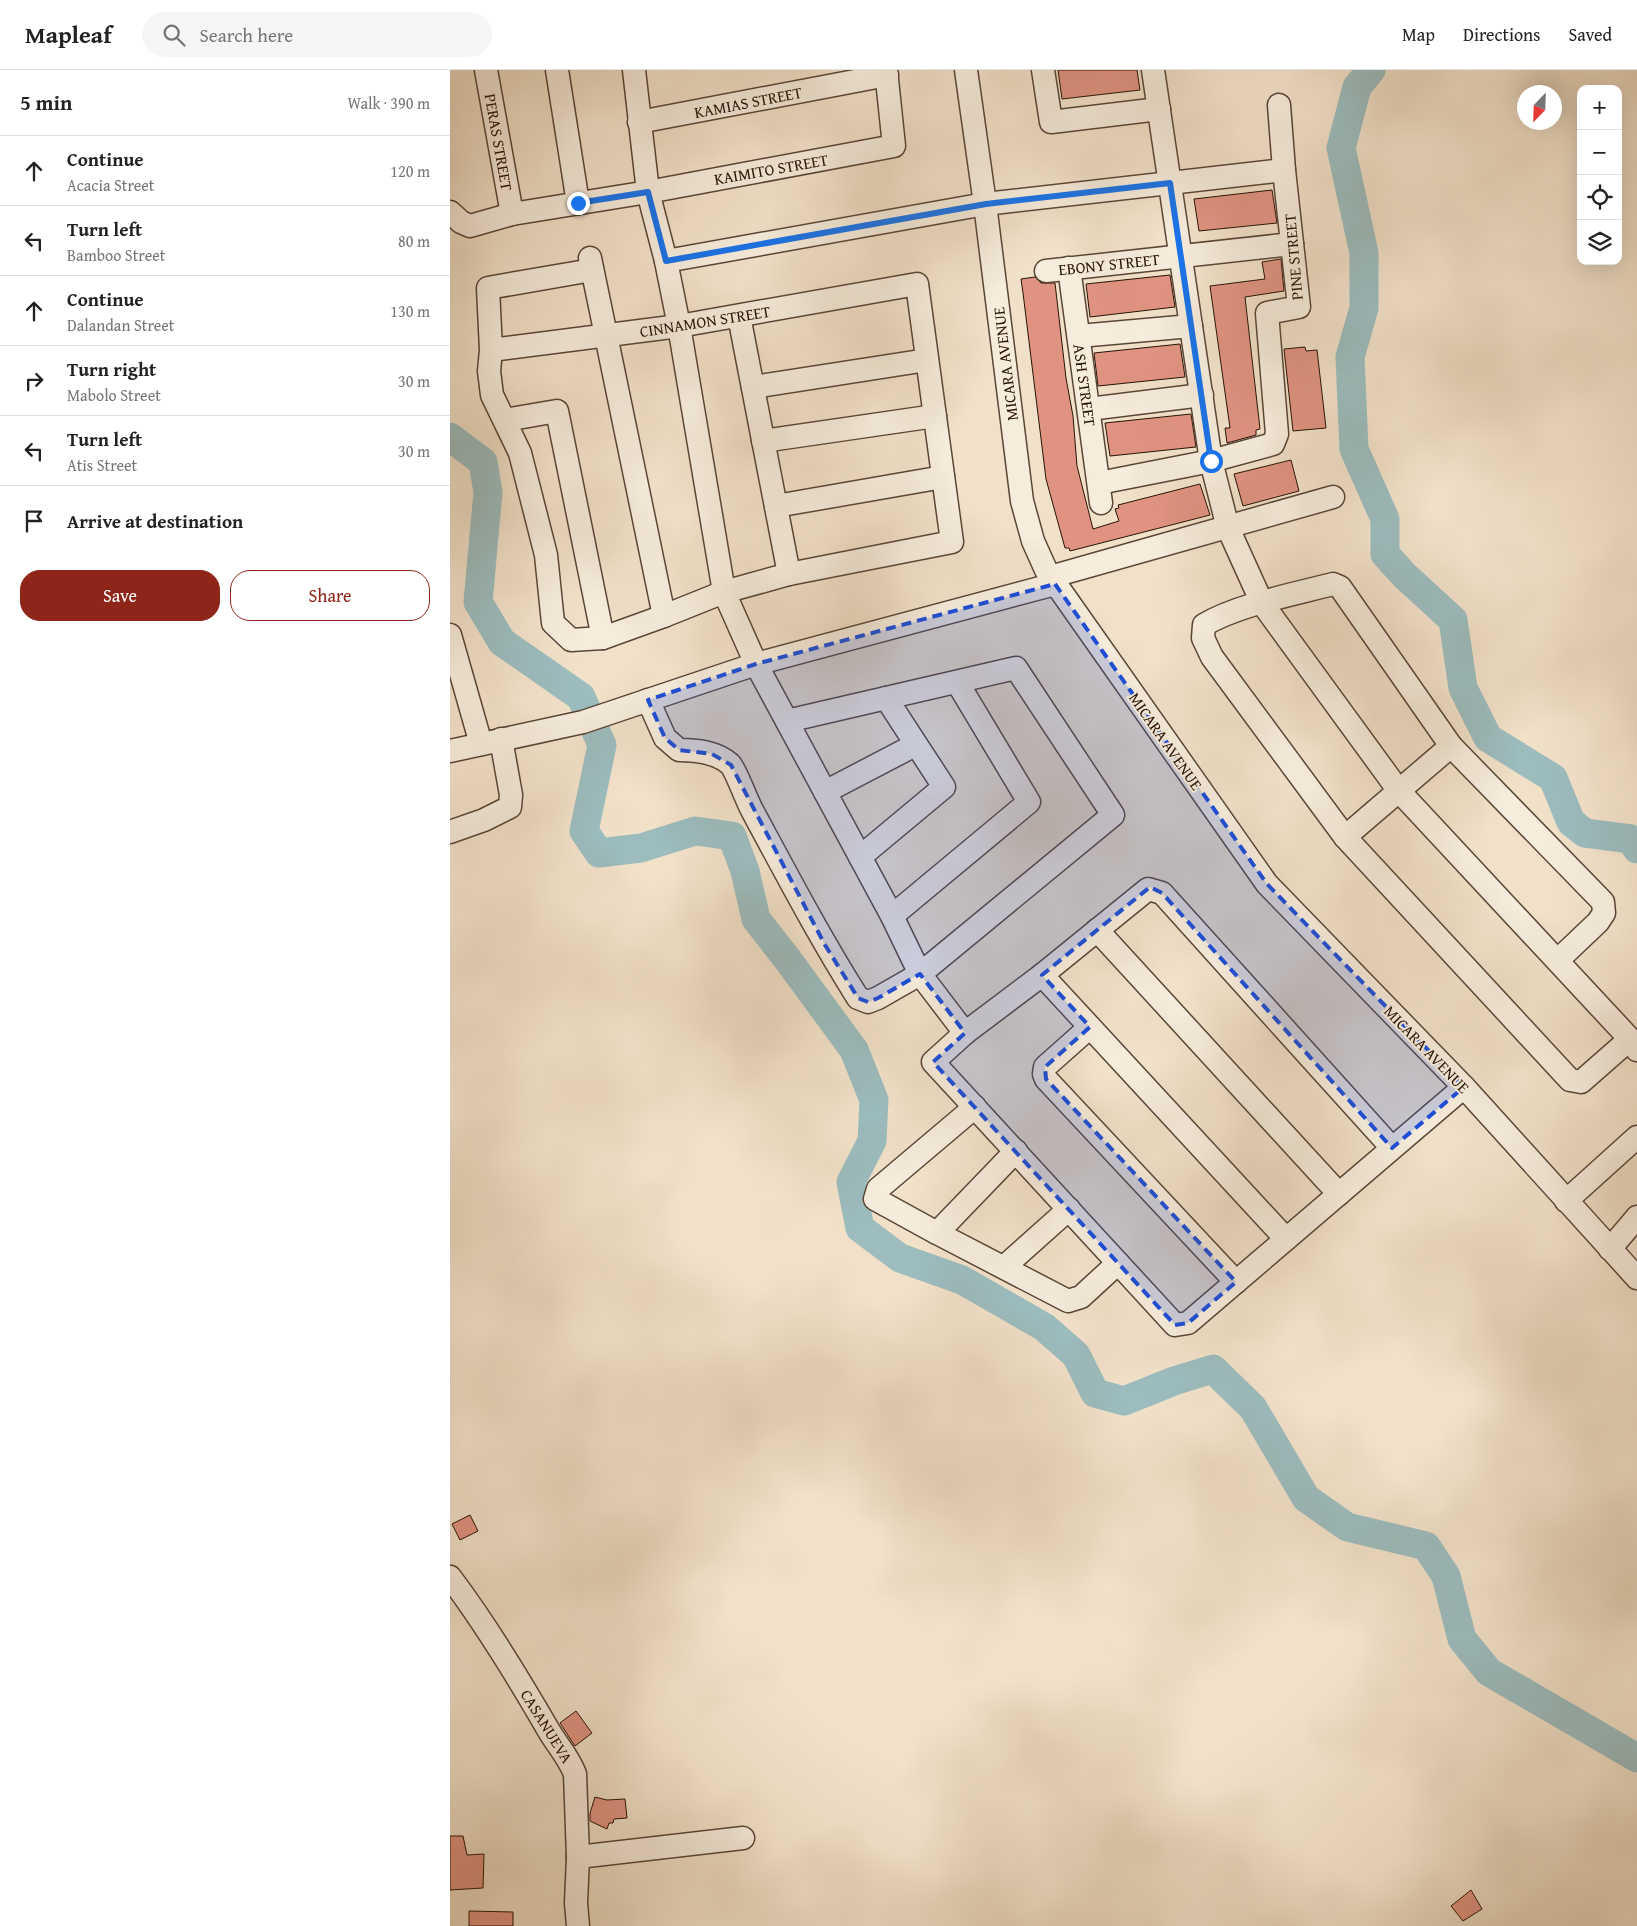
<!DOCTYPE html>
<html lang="en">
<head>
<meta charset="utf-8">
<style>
	:root { --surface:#fff; --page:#f6f6f6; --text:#222; --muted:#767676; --line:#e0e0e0; --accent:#8f2418 }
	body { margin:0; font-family:"Gentium Book Plus",serif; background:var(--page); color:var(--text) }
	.controls { position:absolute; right:15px; top:15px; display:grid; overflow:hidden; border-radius:10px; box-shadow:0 5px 20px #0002 }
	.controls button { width:45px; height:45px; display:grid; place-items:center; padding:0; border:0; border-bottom:1px solid var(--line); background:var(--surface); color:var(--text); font:25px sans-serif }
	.compass { position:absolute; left:1067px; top:15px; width:45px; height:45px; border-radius:50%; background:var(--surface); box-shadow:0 5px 20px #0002; rotate:203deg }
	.stop { position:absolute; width:15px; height:15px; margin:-11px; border:4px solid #1a73e8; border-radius:50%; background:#fff }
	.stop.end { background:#1a73e8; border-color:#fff; box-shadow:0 1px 5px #0008 }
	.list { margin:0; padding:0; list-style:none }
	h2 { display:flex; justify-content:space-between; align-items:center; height:65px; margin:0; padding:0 20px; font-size:21px }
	h2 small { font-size:16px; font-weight:400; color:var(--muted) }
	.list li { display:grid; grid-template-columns:32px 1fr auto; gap:15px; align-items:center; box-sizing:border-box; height:70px; padding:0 20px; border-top:1px solid var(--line) }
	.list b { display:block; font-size:19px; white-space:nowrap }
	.list p { margin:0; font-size:16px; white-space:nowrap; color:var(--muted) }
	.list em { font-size:16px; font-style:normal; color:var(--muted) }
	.actions { display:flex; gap:10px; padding:15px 20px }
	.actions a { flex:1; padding:11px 0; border:1px solid var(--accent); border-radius:20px; text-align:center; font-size:18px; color:var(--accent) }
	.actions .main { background:var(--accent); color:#fff }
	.icon { flex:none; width:28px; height:28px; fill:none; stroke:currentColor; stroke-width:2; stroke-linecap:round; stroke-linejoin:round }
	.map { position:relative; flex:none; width:1187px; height:1856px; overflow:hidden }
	header { display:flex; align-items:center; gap:30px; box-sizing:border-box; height:70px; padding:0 25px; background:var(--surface); border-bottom:1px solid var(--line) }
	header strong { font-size:24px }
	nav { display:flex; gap:28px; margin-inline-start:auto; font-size:18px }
	.search { width:350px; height:45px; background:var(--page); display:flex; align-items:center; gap:12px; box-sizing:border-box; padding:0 18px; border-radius:28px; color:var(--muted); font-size:19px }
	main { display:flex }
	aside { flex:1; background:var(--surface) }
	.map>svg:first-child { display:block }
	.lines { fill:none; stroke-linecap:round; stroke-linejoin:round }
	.river { stroke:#9cbcbe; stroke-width:29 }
	.building { fill:#e09381; stroke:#271205 }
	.minor-casing { stroke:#5a4636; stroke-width:25 }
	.minor { stroke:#f6ecdc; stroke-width:22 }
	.route { stroke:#1a73e8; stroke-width:6 }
	.marked { fill:#1d4ed8; fill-opacity:0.2; stroke:#1d4ed8; stroke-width:4; stroke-dasharray:10 6; stroke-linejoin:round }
	.labels { text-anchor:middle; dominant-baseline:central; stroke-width:4; stroke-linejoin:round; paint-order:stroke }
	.street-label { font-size:16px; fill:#271205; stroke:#f6ecdc }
</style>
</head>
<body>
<header>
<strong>Mapleaf</strong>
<div class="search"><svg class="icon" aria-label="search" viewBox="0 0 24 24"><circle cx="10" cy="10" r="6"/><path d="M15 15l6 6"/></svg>Search here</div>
<nav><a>Map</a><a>Directions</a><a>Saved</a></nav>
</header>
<main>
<aside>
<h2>5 min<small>Walk · 390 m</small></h2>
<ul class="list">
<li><svg class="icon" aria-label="ahead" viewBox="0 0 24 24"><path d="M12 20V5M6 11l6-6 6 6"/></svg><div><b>Continue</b><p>Acacia Street</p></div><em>120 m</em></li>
<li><svg class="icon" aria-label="left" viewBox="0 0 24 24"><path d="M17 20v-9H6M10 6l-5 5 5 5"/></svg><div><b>Turn left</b><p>Bamboo Street</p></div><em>80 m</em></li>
<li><svg class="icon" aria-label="ahead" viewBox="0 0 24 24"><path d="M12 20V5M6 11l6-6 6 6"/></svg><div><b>Continue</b><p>Dalandan Street</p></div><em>130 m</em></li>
<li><svg class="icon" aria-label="right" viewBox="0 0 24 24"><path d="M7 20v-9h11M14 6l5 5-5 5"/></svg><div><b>Turn right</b><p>Mabolo Street</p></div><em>30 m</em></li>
<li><svg class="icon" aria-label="left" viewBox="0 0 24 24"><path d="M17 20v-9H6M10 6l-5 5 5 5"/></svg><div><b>Turn left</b><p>Atis Street</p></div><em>30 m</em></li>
<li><svg class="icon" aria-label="arrive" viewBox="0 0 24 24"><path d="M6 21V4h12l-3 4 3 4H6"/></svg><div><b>Arrive at destination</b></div></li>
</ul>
<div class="actions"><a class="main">Save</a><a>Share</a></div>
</aside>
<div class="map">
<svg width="1187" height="1856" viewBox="0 0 1187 1856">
	<rect width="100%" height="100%" fill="#f1e1c9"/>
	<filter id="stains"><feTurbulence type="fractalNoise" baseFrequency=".004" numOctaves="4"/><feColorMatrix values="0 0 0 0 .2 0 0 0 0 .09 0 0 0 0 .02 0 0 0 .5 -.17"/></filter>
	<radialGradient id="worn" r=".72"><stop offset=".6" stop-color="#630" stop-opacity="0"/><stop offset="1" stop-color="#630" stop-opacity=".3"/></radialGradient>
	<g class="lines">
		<g class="river">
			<path d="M921,0L907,17L891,78L914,183V238L900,287L904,379L935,449V484L954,505L1003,550L1013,618L1038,668L1103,708L1121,752L1135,763L1181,769L1187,779"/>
			<path d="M0,367L33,392L38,422L28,532L52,572L131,627L152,675L134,761L149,783L191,778L245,761L282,766L295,801L306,849L338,890L404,980L424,1030L422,1071L401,1112L410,1158L450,1188L512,1210L594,1257L626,1285L645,1323L674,1331L724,1311L763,1299L803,1338L856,1428L897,1457L976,1476L996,1506L1012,1569L1039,1602L1187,1688"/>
		</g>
	</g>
	<g class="building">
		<path d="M608,0H687L690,20L612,29Z"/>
		<path d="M822,120L827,153L749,161L744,129Z"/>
		<path d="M831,189L834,221L795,227L810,359L806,360V365L777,373L775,358H780L760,216L815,209L812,192Z"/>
		<path d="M720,205L725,237L640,247L636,214Z"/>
		<path d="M585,207L591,213H605L616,308L623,346L627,396L643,459L669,451L665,439L669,438L668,435L750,414L760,445L620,481L619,478H615L596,409L573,223L571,209Z"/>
		<path d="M730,274L735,307L648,316L644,283Z"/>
		<path d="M855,277L856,281L867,280L876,358L843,361L834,279Z"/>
		<path d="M741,344L746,377L660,386L655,353Z"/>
		<path d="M841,390L849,421L793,436L784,404Z"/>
		<path d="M20,1445L28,1461L10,1470L2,1454Z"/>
		<path d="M126,1641L142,1663L125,1676L110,1653Z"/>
		<path d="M145,1727L157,1730L175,1729L177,1748L164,1749L163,1753H159L157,1759L140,1751V1743Z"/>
		<path d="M0,1766H13L17,1785L34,1784L33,1818L0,1820Z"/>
		<path d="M1021,1820L1032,1839L1013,1851L1001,1836Z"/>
		<path d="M19,1841L63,1842V1856H19Z"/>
	</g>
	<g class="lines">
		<g class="minor-casing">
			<g id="minor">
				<path d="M36,0L62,144"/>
				<path d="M107,0L128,133"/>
				<path d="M184,0L198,122L216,191L229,256L274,522L306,594L442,846L470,904L515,963"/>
				<path d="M516,0L535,134L572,431L583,471L596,500L817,814L1014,1017L1187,1208"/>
				<path d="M593,0L601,52L709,39"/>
				<path d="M703,0L761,391L778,458L812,533L949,721L1180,969L1187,980"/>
				<path d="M189,52L437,5"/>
				<path d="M0,142L11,152L20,156L62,144L198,122L444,76L436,0"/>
				<path d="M140,188L214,546"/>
				<path d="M216,191L535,134L834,100"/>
				<path d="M619,198L651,433"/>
				<path d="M596,201L842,174"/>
				<path d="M289,246L339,504"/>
				<path d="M629,266L741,256"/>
				<path d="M41,280L229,256L467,214L502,472L339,504L274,522L214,546L153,568L121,570L103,553L96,485L70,383L42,325L39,301L41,280L38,218L142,200"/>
				<path d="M303,317L477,290"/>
				<path d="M639,339L752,325"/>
				<path d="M55,350L107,341L153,568"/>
				<path d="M313,371L485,346"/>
				<path d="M649,413L761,391L823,374L827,364L817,243L849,237L834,100L829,35"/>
				<path d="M326,436L493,407"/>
				<path d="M600,507L883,427"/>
				<path d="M0,565L31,674"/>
				<path d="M198,630L215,668L229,680C247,680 266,682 280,694C286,700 297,732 303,742C337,805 370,868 408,928L418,932L428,928L470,904L663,745L566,598L337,651"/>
				<path d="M0,681L133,652L306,594L605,514"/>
				<path d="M375,722L465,675"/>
				<path d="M0,762L34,750L60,737L61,725L51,669"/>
				<path d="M895,767L1001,676"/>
				<path d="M410,787L494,717L436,628"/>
				<path d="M442,846L579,732L507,612"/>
				<path d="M647,860L889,1124"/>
				<path d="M1108,890L1148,852L1154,843L1153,832L1001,676L890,517L883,514C845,524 787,535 754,555L753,568L762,587L895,767L1120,1010L1131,1012L1180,969"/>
				<path d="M592,905L836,1169"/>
				<path d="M640,957L595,997L594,1004L596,1009L786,1212"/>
				<path d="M525,1037L428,1119L425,1129L487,1163L618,1231L631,1227L668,1193"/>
				<path d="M942,1078L712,823L698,819L592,905L515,963L483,992L725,1255L738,1253C830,1175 922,1096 1014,1017"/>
				<path d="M1116,1131L1187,1067"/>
				<path d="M487,1163L566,1081"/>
				<path d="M1160,1179L1187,1147"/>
				<path d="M554,1197L619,1139"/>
				<path d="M0,1507C37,1556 69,1609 99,1661C108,1676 119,1688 125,1704L128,1787L126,1833L128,1856"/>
				<path d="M128,1787L293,1768"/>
			</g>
		</g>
		<use href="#minor" class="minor"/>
	</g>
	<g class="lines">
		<path class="route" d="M128,133L198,122L216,191L536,134L720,113L761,391"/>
	</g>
	<path class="marked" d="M605,514L817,814L1014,1017L942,1078L712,823L700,817L592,905L640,957L595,997L596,1009L786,1212L738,1253L725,1255L483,992L515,963L470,904L428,928L418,932L408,928L375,875L281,695L262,684L229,680L215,668L198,630L306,594Z"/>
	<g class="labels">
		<g class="street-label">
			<text transform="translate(298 32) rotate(-11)">KAMIAS STREET</text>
			<text transform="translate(49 72) rotate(80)">PERAS STREET</text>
			<text transform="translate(321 99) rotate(-10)">KAIMITO STREET</text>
			<text transform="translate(843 187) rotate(-95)">PINE STREET</text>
			<text transform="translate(659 194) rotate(-6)">EBONY STREET</text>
			<text transform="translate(255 251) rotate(-9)">CINNAMON STREET</text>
			<text transform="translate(555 294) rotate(-97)">MICARA AVENUE</text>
			<text transform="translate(635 315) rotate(82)">ASH STREET</text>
			<text transform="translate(716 671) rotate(55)">MICARA AVENUE</text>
			<text transform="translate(977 979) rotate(46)">MICARA AVENUE</text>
			<text transform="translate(97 1656) rotate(58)">CASANUEVA</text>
		</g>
	</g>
	<rect width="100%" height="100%" filter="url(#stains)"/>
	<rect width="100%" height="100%" fill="url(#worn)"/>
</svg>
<div class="controls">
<button>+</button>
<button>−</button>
<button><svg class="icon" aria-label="locate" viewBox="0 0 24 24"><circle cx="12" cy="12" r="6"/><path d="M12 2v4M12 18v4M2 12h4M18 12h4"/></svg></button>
<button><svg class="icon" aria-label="layers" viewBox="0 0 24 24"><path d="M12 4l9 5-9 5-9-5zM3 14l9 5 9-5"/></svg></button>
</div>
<svg class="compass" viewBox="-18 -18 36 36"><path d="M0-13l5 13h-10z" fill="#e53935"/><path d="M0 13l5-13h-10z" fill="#767676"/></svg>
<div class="stop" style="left:761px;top:391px"></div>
<div class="stop end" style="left:128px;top:133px"></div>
</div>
</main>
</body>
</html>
